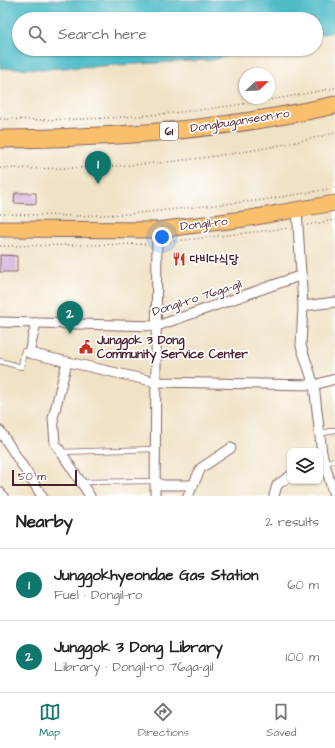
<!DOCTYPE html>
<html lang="en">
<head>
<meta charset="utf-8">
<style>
	:root { --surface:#fff; --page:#f2f2f2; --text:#222; --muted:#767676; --line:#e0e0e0; --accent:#0f766e }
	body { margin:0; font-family:"Architects Daughter","Poor Story",sans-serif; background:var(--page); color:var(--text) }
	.controls { position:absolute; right:12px; bottom:12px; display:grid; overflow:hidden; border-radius:8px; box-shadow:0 1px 3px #0004 }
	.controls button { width:36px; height:36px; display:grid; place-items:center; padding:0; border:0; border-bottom:1px solid var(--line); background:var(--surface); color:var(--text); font:20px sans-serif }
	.compass { position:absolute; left:239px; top:68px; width:36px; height:36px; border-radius:50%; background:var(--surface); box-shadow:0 1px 3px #0004; rotate:67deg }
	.scale { position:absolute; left:12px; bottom:10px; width:65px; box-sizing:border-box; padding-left:4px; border:2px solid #4a1f2b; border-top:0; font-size:11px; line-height:14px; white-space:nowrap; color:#4a1f2b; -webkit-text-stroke:3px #fff; paint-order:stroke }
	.you { position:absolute; left:162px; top:237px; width:14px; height:14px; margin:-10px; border:3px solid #fff; border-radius:50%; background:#1a73e8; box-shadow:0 0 0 6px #1a73e833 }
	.badge { display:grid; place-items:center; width:26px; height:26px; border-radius:50%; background:var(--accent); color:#fff; font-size:13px; font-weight:700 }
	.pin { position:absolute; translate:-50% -33px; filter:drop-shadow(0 1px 2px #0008) }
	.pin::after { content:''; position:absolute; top:21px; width:14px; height:12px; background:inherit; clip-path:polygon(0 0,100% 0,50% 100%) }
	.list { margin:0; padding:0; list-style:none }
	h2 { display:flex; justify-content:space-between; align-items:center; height:52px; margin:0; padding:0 16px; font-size:17px }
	h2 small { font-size:13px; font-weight:400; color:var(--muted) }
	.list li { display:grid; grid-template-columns:26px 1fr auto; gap:12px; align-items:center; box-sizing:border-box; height:72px; padding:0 16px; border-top:1px solid var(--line) }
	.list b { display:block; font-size:15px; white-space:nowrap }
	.list p { margin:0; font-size:13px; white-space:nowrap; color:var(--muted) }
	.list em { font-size:13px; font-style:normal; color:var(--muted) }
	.icon { flex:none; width:22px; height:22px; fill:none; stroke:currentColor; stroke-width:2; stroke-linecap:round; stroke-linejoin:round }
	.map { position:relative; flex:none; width:335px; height:496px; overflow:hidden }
	.search { position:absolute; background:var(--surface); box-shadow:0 1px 3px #0004; left:12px; right:12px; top:12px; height:44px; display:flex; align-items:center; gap:10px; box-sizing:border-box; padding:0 14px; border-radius:22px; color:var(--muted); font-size:15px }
	.sheet { height:196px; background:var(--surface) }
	nav { display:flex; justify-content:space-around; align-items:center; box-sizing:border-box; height:56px; border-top:1px solid var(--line); background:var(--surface); font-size:11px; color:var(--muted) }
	nav a { display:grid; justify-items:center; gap:2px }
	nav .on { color:var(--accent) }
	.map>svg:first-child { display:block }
	.water { fill:#4ebcc7; stroke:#4c6e79 }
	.building { fill:#d3a7d9 }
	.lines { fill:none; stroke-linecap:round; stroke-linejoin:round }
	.lane-casing { stroke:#846361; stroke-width:6 }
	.street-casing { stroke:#846361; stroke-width:11 }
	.primary-casing { stroke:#846361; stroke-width:17 }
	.highway-casing { stroke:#846361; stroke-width:19 }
	.path { stroke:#846361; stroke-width:1.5; stroke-dasharray:1 3; stroke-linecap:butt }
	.lane { stroke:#fff; stroke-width:4.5 }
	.street { stroke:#fff; stroke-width:9 }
	.primary { stroke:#f9bf6d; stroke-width:15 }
	.highway { stroke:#f9bf6d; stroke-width:17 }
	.labels { text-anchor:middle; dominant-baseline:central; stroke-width:3.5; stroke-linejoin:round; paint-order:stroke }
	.shield { fill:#fff; stroke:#80626b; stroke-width:1 }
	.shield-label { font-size:11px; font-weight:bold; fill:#4a1f2b }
	.street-label { font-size:12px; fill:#4a1f2b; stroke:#fff }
	.poi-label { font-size:12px; font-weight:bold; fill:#4a1f2b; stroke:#fff; text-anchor:start }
</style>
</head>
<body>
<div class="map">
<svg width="335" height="496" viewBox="0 0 335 496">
	<rect width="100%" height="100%" fill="#fff"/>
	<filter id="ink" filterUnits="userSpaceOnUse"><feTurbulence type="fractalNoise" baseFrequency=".025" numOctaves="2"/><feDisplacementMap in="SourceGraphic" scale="8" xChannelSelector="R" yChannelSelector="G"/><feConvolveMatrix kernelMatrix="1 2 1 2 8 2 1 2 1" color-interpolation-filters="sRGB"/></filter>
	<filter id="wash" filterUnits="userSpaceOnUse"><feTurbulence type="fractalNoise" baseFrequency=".012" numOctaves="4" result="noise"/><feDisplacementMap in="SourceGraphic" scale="16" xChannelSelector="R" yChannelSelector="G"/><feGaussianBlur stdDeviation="0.9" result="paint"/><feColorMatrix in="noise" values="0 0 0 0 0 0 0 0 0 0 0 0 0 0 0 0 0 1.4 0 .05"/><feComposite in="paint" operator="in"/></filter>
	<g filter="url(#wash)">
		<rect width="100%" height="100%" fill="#f0e2c5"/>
		<path class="water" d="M0,0H335V32L316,35V19H19V49H256L211,60L43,69L0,68Z"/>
		<g id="blocks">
			<g class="building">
				<path d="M15,193H36V204L14,203Z"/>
				<path d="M0,255L17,256V272H0Z"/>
			</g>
		</g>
	</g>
	<g filter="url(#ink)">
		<use href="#blocks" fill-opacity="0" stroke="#846361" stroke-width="1"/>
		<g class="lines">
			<g class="lane-casing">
				<g id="lane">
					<path d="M0,361L21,367L24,351L29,353"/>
					<path d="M320,434L335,430"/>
					<path d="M61,452L155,449"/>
					<path d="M325,463L335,460"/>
					<path d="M81,482L155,481"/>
				</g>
			</g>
			<g class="street-casing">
				<g id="street">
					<path d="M297,209L303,306L301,346L314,385L322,453L334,496"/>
					<path d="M303,306L335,302"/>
					<path d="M0,322L157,326L302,275"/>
					<path d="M36,323L29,353L156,382L314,385L335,379"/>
					<path d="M67,362L53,418L55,443L90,496"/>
					<path d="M0,431L42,496"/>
					<path d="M155,481L162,485H193L201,468L231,448"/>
					<path d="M0,492L3,496"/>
					<path d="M155,496L157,230"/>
					<path d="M188,496L193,485"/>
					<path d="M274,496L277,485L290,476"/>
				</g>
			</g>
			<g class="primary-casing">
				<path id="primary" d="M0,229L157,230L244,219L335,203"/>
			</g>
			<g class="highway-casing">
				<path id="highway" d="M0,139C114,138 224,130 335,105"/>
			</g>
			<g class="path">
				<path d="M0,119C112,123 225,110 335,88"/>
				<path d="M0,168C113,171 225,160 335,133"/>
				<path d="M0,214L76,216L129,214L263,200L335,188"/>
				<path d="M307,225L335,220"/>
				<path d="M166,242L289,228"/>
				<path d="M0,246L148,244"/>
			</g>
			<use href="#lane" class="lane"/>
			<use href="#street" class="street"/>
			<use href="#primary" class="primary"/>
			<use href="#highway" class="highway"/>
		</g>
	</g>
	<defs>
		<g id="restaurant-bare" transform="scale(1.08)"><path d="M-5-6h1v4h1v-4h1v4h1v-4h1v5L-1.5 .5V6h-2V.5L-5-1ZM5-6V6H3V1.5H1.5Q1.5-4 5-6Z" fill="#c8321e" stroke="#fff" stroke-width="2.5" paint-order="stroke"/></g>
		<g id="civic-bare" transform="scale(1.08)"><path d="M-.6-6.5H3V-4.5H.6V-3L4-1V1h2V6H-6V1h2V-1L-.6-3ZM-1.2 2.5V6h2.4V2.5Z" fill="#c8321e" stroke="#fff" stroke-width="2.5" paint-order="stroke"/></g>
	</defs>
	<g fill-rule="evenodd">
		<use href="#restaurant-bare" x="179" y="259"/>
		<use href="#civic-bare" x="86" y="347"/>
	</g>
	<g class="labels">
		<rect class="shield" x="160" y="122" width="18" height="18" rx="3"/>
		<g class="shield-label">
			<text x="169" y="131">61</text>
		</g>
		<g class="street-label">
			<text transform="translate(240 121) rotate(-9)">Dongbuganseon-ro</text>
			<text transform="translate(204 224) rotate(-7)">Dongil-ro</text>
			<text transform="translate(197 298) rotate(-18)">Dongil-ro 76ga-gil</text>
		</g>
		<g class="poi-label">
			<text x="190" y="259">다비다식당</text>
			<text x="97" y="340">Junggok 3 Dong<tspan x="97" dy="14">Community Service Center</tspan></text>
		</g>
	</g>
</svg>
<div class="controls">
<button><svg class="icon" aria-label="layers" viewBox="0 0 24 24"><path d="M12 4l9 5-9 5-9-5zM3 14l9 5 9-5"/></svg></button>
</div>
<svg class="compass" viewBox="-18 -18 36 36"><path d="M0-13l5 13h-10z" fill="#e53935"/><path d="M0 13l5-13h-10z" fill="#767676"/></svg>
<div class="scale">50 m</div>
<div class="you"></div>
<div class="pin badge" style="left:98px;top:184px">1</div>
<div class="pin badge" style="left:70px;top:334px">2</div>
<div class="search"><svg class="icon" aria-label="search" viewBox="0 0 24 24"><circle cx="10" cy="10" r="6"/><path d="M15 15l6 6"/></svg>Search here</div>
</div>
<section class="sheet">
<h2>Nearby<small>2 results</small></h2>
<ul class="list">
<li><span class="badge">1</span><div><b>Junggokhyeondae Gas Station</b><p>Fuel · Dongil-ro</p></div><em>60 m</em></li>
<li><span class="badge">2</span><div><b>Junggok 3 Dong Library</b><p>Library · Dongil-ro 76ga-gil</p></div><em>100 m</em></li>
</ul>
</section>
<nav>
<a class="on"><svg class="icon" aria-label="map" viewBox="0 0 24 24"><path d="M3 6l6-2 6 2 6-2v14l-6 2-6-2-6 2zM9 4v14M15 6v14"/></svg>Map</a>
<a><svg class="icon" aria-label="directions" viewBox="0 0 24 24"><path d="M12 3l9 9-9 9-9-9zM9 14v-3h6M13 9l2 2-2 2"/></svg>Directions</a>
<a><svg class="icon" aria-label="saved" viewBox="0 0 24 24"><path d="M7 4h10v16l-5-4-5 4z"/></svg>Saved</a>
</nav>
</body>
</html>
